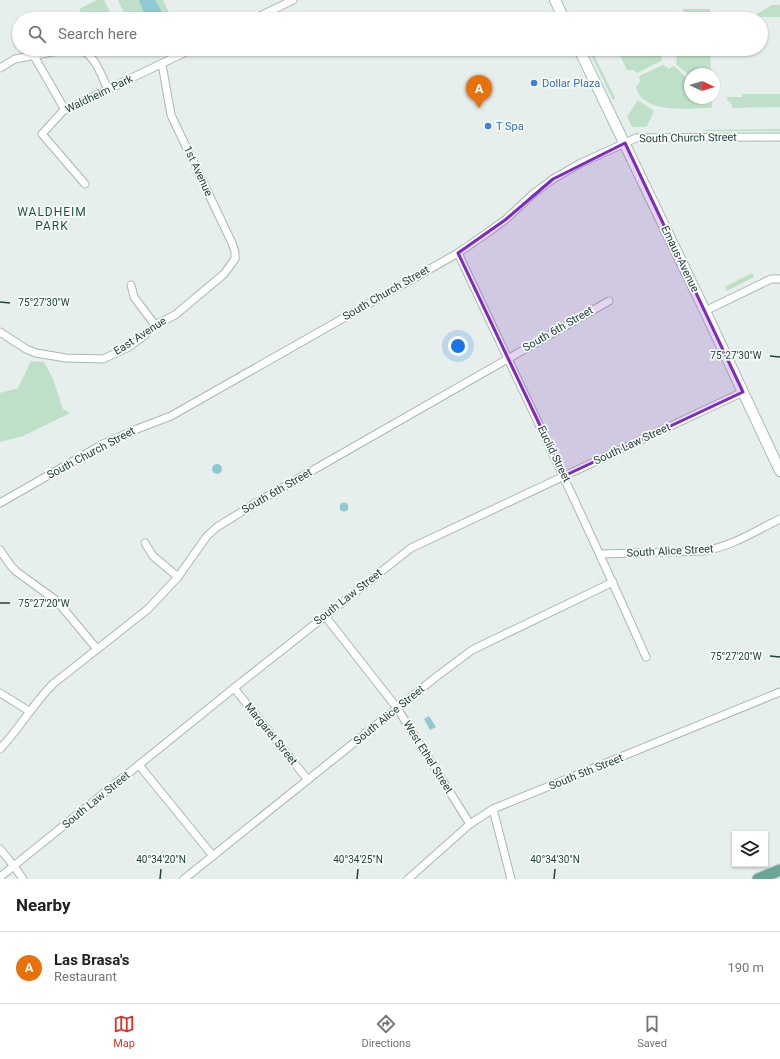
<!DOCTYPE html>
<html lang="en">
<head>
<meta charset="utf-8">
<style>
	:root { --surface:#fff; --page:#f6f6f6; --text:#202124; --muted:#757577; --line:#e0e0e0; --accent:#d93025 }
	body { margin:0; font-family:Roboto,sans-serif; background:var(--page); color:var(--text) }
	.controls { position:absolute; right:12px; bottom:12px; display:grid; overflow:hidden; border-radius:0px; box-shadow:0 1px 3px #0004 }
	.controls button { width:36px; height:36px; display:grid; place-items:center; padding:0; border:0; border-bottom:1px solid var(--line); background:var(--surface); color:var(--text); font:20px sans-serif }
	.compass { position:absolute; left:684px; top:68px; width:36px; height:36px; border-radius:50%; background:var(--surface); box-shadow:0 1px 3px #0004; rotate:94deg }
	.you { position:absolute; left:458px; top:346px; width:14px; height:14px; margin:-10px; border:3px solid #fff; border-radius:50%; background:#1a73e8; box-shadow:0 0 0 6px #1a73e833 }
	.badge { display:grid; place-items:center; width:26px; height:26px; border-radius:50%; background:var(--accent); color:#fff; font-size:13px; font-weight:700 }
	.pin { position:absolute; translate:-50% -33px; filter:drop-shadow(0 1px 2px #0008) }
	.pin::after { content:''; position:absolute; top:21px; width:14px; height:12px; background:inherit; clip-path:polygon(0 0,100% 0,50% 100%) }
	.list { margin:0; padding:0; list-style:none }
	h2 { display:flex; justify-content:space-between; align-items:center; height:52px; margin:0; padding:0 16px; font-size:17px }
	h2 small { font-size:13px; font-weight:400; color:var(--muted) }
	.list li { display:grid; grid-template-columns:26px 1fr auto; gap:12px; align-items:center; box-sizing:border-box; height:72px; padding:0 16px; border-top:1px solid var(--line) }
	.list b { display:block; font-size:15px; white-space:nowrap }
	.list p { margin:0; font-size:13px; white-space:nowrap; color:var(--muted) }
	.list em { font-size:13px; font-style:normal; color:var(--muted) }
	.icon { flex:none; width:22px; height:22px; fill:none; stroke:currentColor; stroke-width:2; stroke-linecap:round; stroke-linejoin:round }
	.map { position:relative; flex:none; width:780px; height:879px; overflow:hidden }
	.search { position:absolute; background:var(--surface); box-shadow:0 1px 3px #0004; left:12px; right:12px; top:12px; height:44px; display:flex; align-items:center; gap:10px; box-sizing:border-box; padding:0 14px; border-radius:22px; color:var(--muted); font-size:15px }
	.sheet { height:124px; background:var(--surface) }
	nav { display:flex; justify-content:space-around; align-items:center; box-sizing:border-box; height:56px; border-top:1px solid var(--line); background:var(--surface); font-size:11px; color:var(--muted) }
	nav a { display:grid; justify-items:center; gap:2px }
	nav .on { color:var(--accent) }
	.map>svg:first-child { display:block }
	.green { fill:#bfe0c8 }
	.water { fill:#8ec9d4 }
	.lines { fill:none; stroke-linecap:round; stroke-linejoin:round }
	.minor-casing { stroke:#a8b8b2; stroke-width:9 }
	.secondary-casing { stroke:#a4bbb3; stroke-width:12 }
	.primary-casing { stroke:#c2cac8; stroke-width:13 }
	.minor { stroke:#fff; stroke-width:7 }
	.secondary { stroke:#fff; stroke-width:10 }
	.primary { stroke:#6aa596; stroke-width:11 }
	.marked { fill:#7b2cbf; fill-opacity:0.2; stroke:#7b2cbf; stroke-width:3; stroke-linejoin:round }
	.ticks { fill:none; stroke:#24423a; stroke-width:1.5 }
	.shop-dot { fill:#3f7fe0; stroke:#f7fbf9; stroke-width:1.5 }
	.labels { text-anchor:middle; dominant-baseline:central; stroke-width:3.5; stroke-linejoin:round; paint-order:stroke }
	.shop-label { font-size:11px; fill:#366cbe; stroke:#f7fbf9; text-anchor:start }
	.street-label { font-size:11px; fill:#24423a; stroke:#f7fbf9 }
	.neighbourhood-label { font-size:12px; letter-spacing:1px; fill:#1f5548; stroke:#f7fbf9 }
	.ticks-label { font-size:10px; text-anchor:middle; fill:#24423a; stroke:#f7fbf9; stroke-width:3.5; stroke-linejoin:round; paint-order:stroke }
</style>
</head>
<body>
<div class="map">
<svg width="780" height="879" viewBox="0 0 780 879">
	<rect width="100%" height="100%" fill="#e6efeb"/>
	<g class="green">
		<path d="M97,0H104L112,16L107,19H85L79,9Z"/>
		<path d="M118,0H163L172,19H127Z"/>
		<path d="M772,5H780V17H755V15Z"/>
		<rect x="683" y="9" width="27" height="10"/>
		<path d="M588,49H591L615,98L613,100Z"/>
		<path d="M617,49H666V52L662,55L661,61L637,73L634,70H627Z"/>
		<path d="M671,49H710L711,74H690V76L676,64L677,57L671,52Z"/>
		<path d="M663,65L668,68V69H670V68L674,66L690,81V98H708L712,101V108C691,108 642,115 636,87L640,82L639,76Z"/>
		<path d="M742,94H780V107L732,108V105L727,100V97H742Z"/>
		<path d="M638,100L654,111L647,126L645,127H632L627,117Z"/>
		<path d="M780,129V131H703V130Z"/>
		<path d="M752,273L754,277L727,291L725,287Z"/>
		<path d="M31,361L44,362L53,379L63,409L70,413L23,436L0,442V393L18,388Z"/>
	</g>
	<g class="water">
		<path d="M139,0H155L163,14L152,19H146Z"/>
		<circle cx="217" cy="469" r="5"/>
		<circle cx="344" cy="507" r="4.5"/>
		<path d="M429,716L436,727L430,730L424,719Z"/>
	</g>
	<g class="lines">
		<g class="minor-casing">
			<g id="minor">
				<path d="M254,19L293,0"/>
				<path d="M80,49C95,55 101,75 108,89"/>
				<path d="M34,56L65,110"/>
				<path d="M0,68L15,59L68,49"/>
				<path d="M85,184L42,134L63,111L192,49"/>
				<path d="M458,253C521,387 586,521 646,657"/>
				<path d="M131,285L134,297L155,325"/>
				<path d="M705,311L771,279H780"/>
				<path d="M0,332L26,349L36,353L66,358L103,359L129,347L145,335L155,325L175,315L224,274L235,259V252L232,243L171,115L162,64"/>
				<path d="M0,503L103,444L137,429L171,416L458,253L487,233L505,220L533,194L553,179L581,163L636,138L780,137"/>
				<path d="M145,543L153,556L178,577"/>
				<path d="M0,550L11,566L17,572L57,601L97,649"/>
				<path d="M601,554L703,551C731,547 755,531 780,519"/>
				<path d="M325,616L397,708L470,824"/>
				<path d="M234,688L308,780"/>
				<path d="M0,693L29,711"/>
				<path d="M0,749C19,729 33,704 53,684L148,609L178,577L207,536L217,527L259,501L609,301"/>
				<path d="M139,765L213,856"/>
				<path d="M493,809L511,879"/>
				<path d="M0,849L14,866L23,879"/>
				<path d="M0,877L234,688L411,548L743,392"/>
				<path d="M184,879L436,677L472,650L613,582"/>
				<path d="M408,879L470,824L493,809L780,692"/>
			</g>
		</g>
		<g class="secondary-casing">
			<g id="secondary">
				<path d="M555,0L564,19"/>
				<path d="M579,49L705,311L780,471"/>
			</g>
		</g>
		<g class="primary-casing">
			<path id="primary" d="M758,879L780,870"/>
		</g>
		<use href="#minor" class="minor"/>
		<use href="#secondary" class="secondary"/>
		<use href="#primary" class="primary"/>
	</g>
	<path class="marked" d="M625,143L743,392L564,476L458,253L505,220L553,179Z"/>
	<path class="ticks" d="M0,302L10,303M770,356L780,357M0,603H10M770,656L780,657M160,879L161,869M357,879L358,869M554,879L555,869"/>
	<g class="shop-dot">
		<circle cx="534" cy="83" r="4"/>
		<circle cx="488" cy="126" r="4"/>
	</g>
	<g class="labels">
		<g class="shop-label">
			<text x="542" y="83">Dollar Plaza</text>
			<text x="496" y="126">T Spa</text>
		</g>
		<g class="street-label">
			<text transform="translate(99 94) rotate(-26)">Waldheim Park</text>
			<text transform="translate(688 138) rotate(-1)">South Church Street</text>
			<text transform="translate(198 171) rotate(65)">1st Avenue</text>
			<text transform="translate(680 259) rotate(64)">Emaus Avenue</text>
			<text transform="translate(386 293) rotate(-30)">South Church Street</text>
			<text transform="translate(558 329) rotate(-30)">South 6th Street</text>
			<text transform="translate(140 336) rotate(-33)">East Avenue</text>
			<text transform="translate(632 444) rotate(-25)">South Law Street</text>
			<text transform="translate(91 453) rotate(-28)">South Church Street</text>
			<text transform="translate(554 454) rotate(64)">Euclid Street</text>
			<text transform="translate(277 491) rotate(-30)">South 6th Street</text>
			<text transform="translate(670 551) rotate(-3)">South Alice Street</text>
			<text transform="translate(348 597) rotate(-38)">South Law Street</text>
			<text transform="translate(389 715) rotate(-39)">South Alice Street</text>
			<text transform="translate(271 734) rotate(51)">Margaret Street</text>
			<text transform="translate(428 757) rotate(58)">West Ethel Street</text>
			<text transform="translate(586 772) rotate(-22)">South 5th Street</text>
			<text transform="translate(96 800) rotate(-39)">South Law Street</text>
		</g>
		<g class="neighbourhood-label">
			<text x="52" y="212">WALDHEIM<tspan x="52" dy="14">PARK</tspan></text>
		</g>
	</g>
	<g class="ticks-label">
		<text x="44" y="306">75°27'30"W</text>
		<text x="736" y="359">75°27'30"W</text>
		<text x="44" y="607">75°27'20"W</text>
		<text x="736" y="660">75°27'20"W</text>
		<text x="161" y="863">40°34'20"N</text>
		<text x="358" y="863">40°34'25"N</text>
		<text x="555" y="863">40°34'30"N</text>
	</g>
</svg>
<div class="controls">
<button><svg class="icon" aria-label="layers" viewBox="0 0 24 24"><path d="M12 4l9 5-9 5-9-5zM3 14l9 5 9-5"/></svg></button>
</div>
<svg class="compass" viewBox="-18 -18 36 36"><path d="M0-13l5 13h-10z" fill="#e53935"/><path d="M0 13l5-13h-10z" fill="#757577"/></svg>
<div class="you"></div>
<div class="pin badge" style="left:479px;top:108px;background:#e8710a">A</div>
<div class="search"><svg class="icon" aria-label="search" viewBox="0 0 24 24"><circle cx="10" cy="10" r="6"/><path d="M15 15l6 6"/></svg>Search here</div>
</div>
<section class="sheet">
<h2>Nearby<small></small></h2>
<ul class="list">
<li><span class="badge" style="background:#e8710a">A</span><div><b>Las Brasa's</b><p>Restaurant</p></div><em>190 m</em></li>
</ul>
</section>
<nav>
<a class="on"><svg class="icon" aria-label="map" viewBox="0 0 24 24"><path d="M3 6l6-2 6 2 6-2v14l-6 2-6-2-6 2zM9 4v14M15 6v14"/></svg>Map</a>
<a><svg class="icon" aria-label="directions" viewBox="0 0 24 24"><path d="M12 3l9 9-9 9-9-9zM9 14v-3h6M13 9l2 2-2 2"/></svg>Directions</a>
<a><svg class="icon" aria-label="saved" viewBox="0 0 24 24"><path d="M7 4h10v16l-5-4-5 4z"/></svg>Saved</a>
</nav>
</body>
</html>
